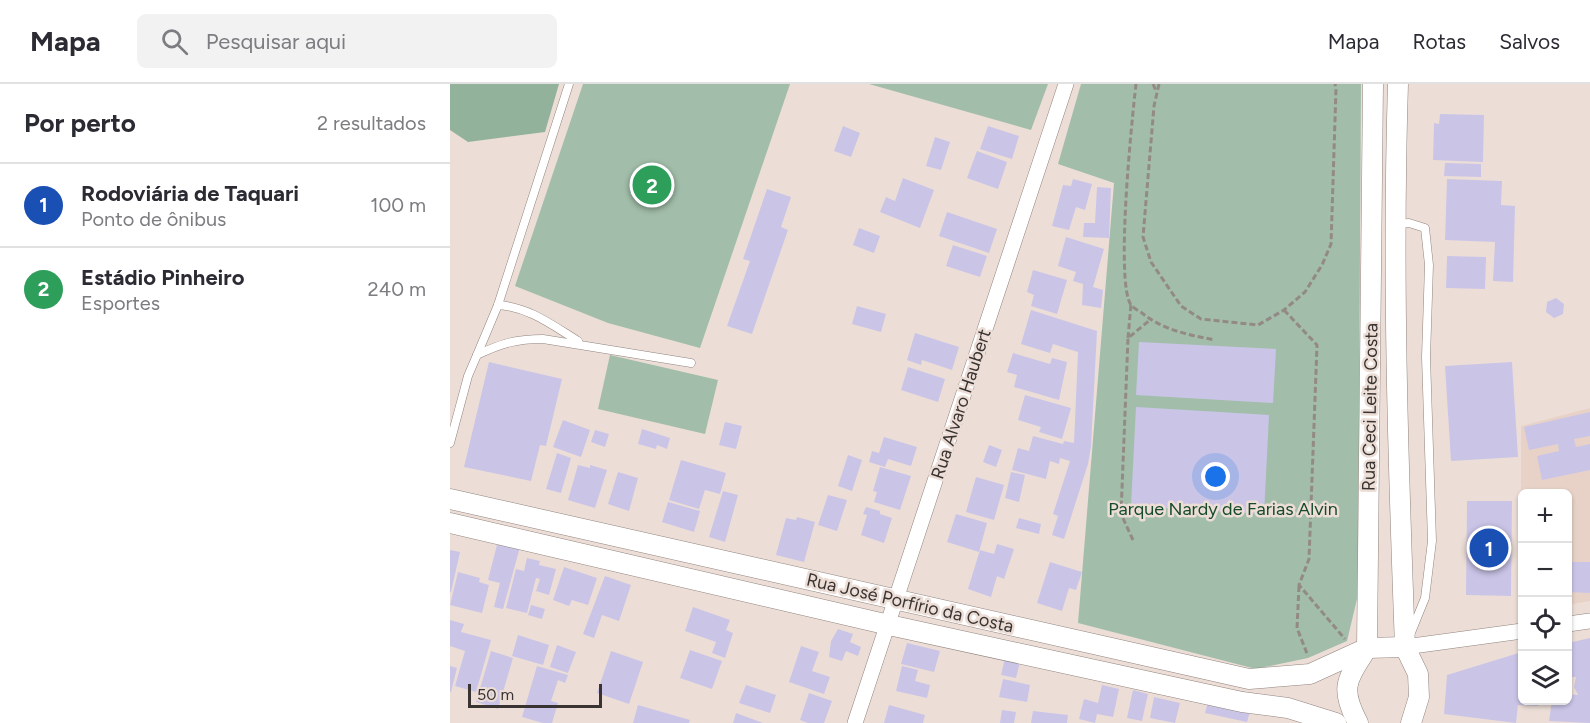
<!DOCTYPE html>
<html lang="pt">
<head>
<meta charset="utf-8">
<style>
	:root { --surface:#fff; --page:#f2f2f3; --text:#2b2b33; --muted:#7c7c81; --line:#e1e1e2; --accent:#a23f03 }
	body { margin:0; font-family:Figtree,sans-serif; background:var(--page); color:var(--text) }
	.controls { position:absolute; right:18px; bottom:18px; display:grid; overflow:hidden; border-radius:9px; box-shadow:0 2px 4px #0004 }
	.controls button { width:54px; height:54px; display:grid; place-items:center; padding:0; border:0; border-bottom:2px solid var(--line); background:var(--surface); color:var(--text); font:30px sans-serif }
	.scale { position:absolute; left:18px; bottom:15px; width:134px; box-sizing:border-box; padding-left:6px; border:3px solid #393431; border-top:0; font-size:16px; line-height:21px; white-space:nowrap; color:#393431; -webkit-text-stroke:4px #ecded7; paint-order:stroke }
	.you { position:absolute; left:766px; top:393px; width:21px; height:21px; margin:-15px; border:4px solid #fff; border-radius:50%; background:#1a73e8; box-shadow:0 0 0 9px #1a73e833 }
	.badge { display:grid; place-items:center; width:39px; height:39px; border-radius:50%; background:var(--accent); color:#fff; font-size:20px; font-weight:700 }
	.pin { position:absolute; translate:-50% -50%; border:3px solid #fff; box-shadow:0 2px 6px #0006 }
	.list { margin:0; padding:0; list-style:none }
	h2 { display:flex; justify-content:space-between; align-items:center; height:78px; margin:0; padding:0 24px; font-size:26px }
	h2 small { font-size:20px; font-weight:400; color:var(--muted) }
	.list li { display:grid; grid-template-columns:39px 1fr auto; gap:18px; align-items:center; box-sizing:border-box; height:84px; padding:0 24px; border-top:2px solid var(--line) }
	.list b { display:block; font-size:22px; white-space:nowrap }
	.list p { margin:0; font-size:20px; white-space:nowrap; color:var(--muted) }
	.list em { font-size:20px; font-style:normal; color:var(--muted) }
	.icon { flex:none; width:33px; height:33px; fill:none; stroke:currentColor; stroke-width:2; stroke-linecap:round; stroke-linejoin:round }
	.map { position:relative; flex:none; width:1140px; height:639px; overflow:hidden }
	header { display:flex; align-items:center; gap:36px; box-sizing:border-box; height:84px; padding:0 30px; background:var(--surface); border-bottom:2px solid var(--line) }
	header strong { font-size:28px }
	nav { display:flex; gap:33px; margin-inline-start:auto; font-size:21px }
	.search { width:420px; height:54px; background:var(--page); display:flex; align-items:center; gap:15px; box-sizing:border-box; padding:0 21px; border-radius:9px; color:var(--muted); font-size:22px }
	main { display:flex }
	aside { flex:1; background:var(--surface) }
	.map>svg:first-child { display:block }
	.built { fill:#e8d2c8 }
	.green { fill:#a2beaa }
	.forest { fill:#93b29b }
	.building { fill:#cac5e7 }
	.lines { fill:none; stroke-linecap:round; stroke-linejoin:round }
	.service-casing { stroke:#91847e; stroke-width:9 }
	.minor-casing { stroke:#91847e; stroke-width:16 }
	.tertiary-casing { stroke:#91847e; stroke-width:21 }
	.path { stroke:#938a85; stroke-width:3; stroke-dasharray:6 3; stroke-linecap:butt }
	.service { stroke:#fff; stroke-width:8 }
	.minor { stroke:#fff; stroke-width:15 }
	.tertiary { stroke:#fff; stroke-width:20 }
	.labels { text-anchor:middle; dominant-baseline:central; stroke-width:5; stroke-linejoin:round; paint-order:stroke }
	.street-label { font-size:18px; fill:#393431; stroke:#ecded7 }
	.park-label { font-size:18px; fill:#154a2a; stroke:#ecded7 }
</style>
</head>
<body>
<header>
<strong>Mapa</strong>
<div class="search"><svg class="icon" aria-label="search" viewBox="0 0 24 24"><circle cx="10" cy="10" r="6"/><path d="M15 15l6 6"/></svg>Pesquisar aqui</div>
<nav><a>Mapa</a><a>Rotas</a><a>Salvos</a></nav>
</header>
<main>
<aside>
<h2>Por perto<small>2 resultados</small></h2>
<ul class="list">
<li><span class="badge" style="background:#1a4fb4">1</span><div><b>Rodoviária de Taquari</b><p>Ponto de ônibus</p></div><em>100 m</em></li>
<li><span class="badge" style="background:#2e9e5b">2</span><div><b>Estádio Pinheiro</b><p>Esportes</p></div><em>240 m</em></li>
</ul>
</aside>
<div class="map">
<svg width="1140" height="639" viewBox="0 0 1140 639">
	<rect width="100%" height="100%" fill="#ecded7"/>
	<path class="built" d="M1140,324V517L1118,521V410H1072V510H1071V342Z"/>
	<g class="green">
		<path d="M133,0H340L250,264L158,239L65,202Z"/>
		<path d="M419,0H598L581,46Z"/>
		<path d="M631,0H911L908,511L897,557L858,574L806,585L628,539L664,99L608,80Z"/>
		<path d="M160,271L268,296L255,350L148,325Z"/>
	</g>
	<path class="forest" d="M0,0H109L95,48L18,58L0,46Z"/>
	<g class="building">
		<path d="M990,30L1034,31L1033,78L983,76L984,39L989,40Z"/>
		<path d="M393,42L410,49L401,73L384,67Z"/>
		<path d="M538,42L569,52L562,75L530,65Z"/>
		<path d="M485,53L500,58L491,86L476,82Z"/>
		<path d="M527,67L557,78L548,105L517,94Z"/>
		<path d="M995,79L1031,80V93L994,92Z"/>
		<path d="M453,94L484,106L470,144L430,128L436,113L445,117Z"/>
		<path d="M623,95L642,100L635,126L626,123L619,146L602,142L613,101L621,102Z"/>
		<path d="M997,95L1052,97L1051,121L1065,122L1063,198L1043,197L1045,158L995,156Z"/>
		<path d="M647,103L661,104L659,154L633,153L634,139H645Z"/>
		<path d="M317,105L341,113L331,143L338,146L302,250L277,242L300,177L293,175Z"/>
		<path d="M497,128L547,145L539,169L489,152Z"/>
		<path d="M409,144L430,152L424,169L403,161Z"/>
		<path d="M616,153L654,165L643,203L653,206L651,224L632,221L633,200L623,197L626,188L608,182Z"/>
		<path d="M503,161L537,172L530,193L496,182Z"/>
		<path d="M997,172L1036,173L1035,205L996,204Z"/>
		<path d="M583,186L617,196L607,230L581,222L584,211L577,208Z"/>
		<path d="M1106,214L1114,220L1113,230L1104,234L1096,228L1097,218Z"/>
		<path d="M407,222L436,230L431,248L402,240Z"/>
		<path d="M581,226L647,247L641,363L638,380L614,455L602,451L608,432L603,430L620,377L610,374L609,380L600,377L596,395L562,386L568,364L579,367L583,352L613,360L614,357L624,359L628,268L603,260L600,269L571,260Z"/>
		<path d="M465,249L509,263L502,286L472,276L471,281L457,276Z"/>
		<path d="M689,258L826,265L823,319L686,311Z"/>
		<path d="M563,269L600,280L602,274L617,278L609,316L564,303L567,291L557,288Z"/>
		<path d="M39,278L112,295L96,362L90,361L81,397L14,383Z"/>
		<path d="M1062,278L1068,373L1001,377L995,282Z"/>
		<path d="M458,283L495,295L488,318L451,306Z"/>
		<path d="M575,311L621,324L612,355L589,348L591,343L568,336Z"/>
		<path d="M686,323L819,331L814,430L681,422Z"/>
		<path d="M1140,328V352L1124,355L1126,363L1140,360V386L1092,396L1087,372L1109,367L1108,360L1079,366L1074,343Z"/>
		<path d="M113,336L140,346L131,373L103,363Z"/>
		<path d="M275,338L292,342L286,365L269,361Z"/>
		<path d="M192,345L220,354L217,365L207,361L206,365L188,360Z"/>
		<path d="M145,346L159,350L155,363L141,358Z"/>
		<path d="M434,353L467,363L461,382L438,375L435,383L419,378L422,367L429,369Z"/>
		<path d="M539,361L552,366L546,383L533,378Z"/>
		<path d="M107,369L121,374L111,409L96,405Z"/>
		<path d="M398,371L412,376L402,407L388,402Z"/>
		<path d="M231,376L276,389L270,410L255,406L249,425L219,416Z"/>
		<path d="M128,381L140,384V381L157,386L145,424L118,416Z"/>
		<path d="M430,383L461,392L450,426L424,418L427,408L423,407Z"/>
		<path d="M168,388L188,394L179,427L158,420Z"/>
		<path d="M561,388L575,391L569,418L555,414Z"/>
		<path d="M526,393L554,401L544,436L516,428Z"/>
		<path d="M273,407L288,411L275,458L259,453Z"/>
		<path d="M378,411L397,416L387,447L368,441Z"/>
		<path d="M1017,417H1062L1061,512L1016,511Z"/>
		<path d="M218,418L250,427L244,448L212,438Z"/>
		<path d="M416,423L430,427V430L442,434L434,459L411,451L417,431L413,430Z"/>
		<path d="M506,430L537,439L529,468L497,458Z"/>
		<path d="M347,433L365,438L354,478L326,471L336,434L346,436Z"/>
		<path d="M569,434L591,440L589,450L566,444Z"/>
		<path d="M48,457L70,463L53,525L44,523L50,499L38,496Z"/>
		<path d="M547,460L564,465L554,495L547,492L541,513L518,505L530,466L544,470Z"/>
		<path d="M0,466L10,468L1,508H0Z"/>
		<path d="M77,474L90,477L89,481L106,485L99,511L86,507L90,495L86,494L77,529L56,524L66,485L74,487Z"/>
		<path d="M600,478L632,488L626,506L619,504L612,527L587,519Z"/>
		<path d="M1118,478H1140V509L1118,508Z"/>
		<path d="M114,483L147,494L138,521L122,516L119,522L103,516Z"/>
		<path d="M8,488L30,494L29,498L39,501L32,529L0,521Z"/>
		<path d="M155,492L181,501L169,537L152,531L144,554L133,550Z"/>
		<path d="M81,521L95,525L92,535L78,531Z"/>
		<path d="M243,523L280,536L276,546L283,549L275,574L262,569L266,558L235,547Z"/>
		<path d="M0,536L14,540L11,548L41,556L26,608L5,602L15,567L0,562Z"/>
		<path d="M388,545L403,550L400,558L411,563L408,572L396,567L392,577L379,573L381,557Z"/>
		<path d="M68,551L99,561L93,581L62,572Z"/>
		<path d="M1140,554V639L1099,637L1102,616H1118V610L1128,611L1124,603L1126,593H1118V559Z"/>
		<path d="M457,559L490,567L484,588L451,580Z"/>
		<path d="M107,561L126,568L118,589L100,583Z"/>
		<path d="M351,562L369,568L362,587L380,593L374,610L339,598Z"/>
		<path d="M240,566L272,577L262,605L230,594Z"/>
		<path d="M41,567L63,574L48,625L26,618Z"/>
		<path d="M161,567L193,578L179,620L147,609Z"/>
		<path d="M1072,568V616H1088V622L1068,621L1066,639L994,630L997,591Z"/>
		<path d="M555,574L570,578L566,594L551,591Z"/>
		<path d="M0,582L7,584L1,608H0Z"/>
		<path d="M87,582L118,591L115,599L108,596L101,617L108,619L102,639H93L72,633Z"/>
		<path d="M452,582L468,586L465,597L480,601L477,614L446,607Z"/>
		<path d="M553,595L580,601L577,618L549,613Z"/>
		<path d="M296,601L326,611L320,629L289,619Z"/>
		<path d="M652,601L669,605L663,633L647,630L645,639L629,635L634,615L648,619Z"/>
		<path d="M683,606L698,610L692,637L677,634Z"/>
		<path d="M359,609L382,617L374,639H358L350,636Z"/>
		<path d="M704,613L730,619L725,639L700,634Z"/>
		<path d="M758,618L800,627L797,638L755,629Z"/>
		<path d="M188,621L240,636L239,639H183Z"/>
		<path d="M439,621L475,631L473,639H434Z"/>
		<path d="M552,626L566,628L564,639H550Z"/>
		<path d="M583,627L618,631L617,639H581Z"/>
		<path d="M286,629L313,639H283Z"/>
	</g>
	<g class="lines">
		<g class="service-casing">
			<g id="service">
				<path d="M946,140L959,139L975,144L979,181L976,273L982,457L975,514L960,551"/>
				<path d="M48,221C79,223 102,241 128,257"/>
				<path d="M27,271L48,221L119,0"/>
				<path d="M0,359L18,292L27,271C52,259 67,255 93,255L241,279"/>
			</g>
		</g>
		<g class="minor-casing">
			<g id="minor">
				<path d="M1118,540L1140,537"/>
				<path d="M955,563L1072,547"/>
				<path d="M405,639L616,0"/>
			</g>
		</g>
		<g class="tertiary-casing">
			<g id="tertiary">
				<path d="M948,0C942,188 948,375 955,563L968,590L969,613L961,639"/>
				<path d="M0,415L799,595L860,590L917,564L955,563"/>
				<path d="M0,439L439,541L792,618L838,624L886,639"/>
				<path d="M908,639C889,603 897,596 917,564L923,0"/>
			</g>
		</g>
		<g class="path">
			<path d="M686,0C682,35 665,198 681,221C683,224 689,227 692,229C713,246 739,251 765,256"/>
			<path d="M703,0L706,7"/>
			<path d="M709,0L704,22L693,153L701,178L731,222L751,235L808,241L834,226L855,208L872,181L881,160L886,5L885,0"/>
			<path d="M834,226L867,261L859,475L849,501L895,555"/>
			<path d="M678,254L681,220"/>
			<path d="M683,456L671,430L678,254L700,236"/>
			<path d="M849,502L847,544L858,572"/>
		</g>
		<use href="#service" class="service"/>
		<use href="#minor" class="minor"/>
		<use href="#tertiary" class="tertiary"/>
	</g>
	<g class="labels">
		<g class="street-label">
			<text transform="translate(511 320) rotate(-72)">Rua Alvaro Haubert</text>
			<text transform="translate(920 323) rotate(-89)">Rua Ceci Leite Costa</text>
			<text transform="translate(460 519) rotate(13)">Rua José Porfírio da Costa</text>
		</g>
		<g class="park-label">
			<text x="773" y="425">Parque Nardy de Farias Alvin</text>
		</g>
	</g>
</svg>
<div class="controls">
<button>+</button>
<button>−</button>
<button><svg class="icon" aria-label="locate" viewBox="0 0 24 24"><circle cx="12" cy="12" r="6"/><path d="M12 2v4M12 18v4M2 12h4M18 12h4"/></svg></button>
<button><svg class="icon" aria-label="layers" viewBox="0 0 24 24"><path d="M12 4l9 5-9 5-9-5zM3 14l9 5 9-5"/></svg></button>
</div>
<div class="scale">50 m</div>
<div class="you"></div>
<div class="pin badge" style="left:1039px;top:464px;background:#1a4fb4">1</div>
<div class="pin badge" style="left:202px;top:101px;background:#2e9e5b">2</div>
</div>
</main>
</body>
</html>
